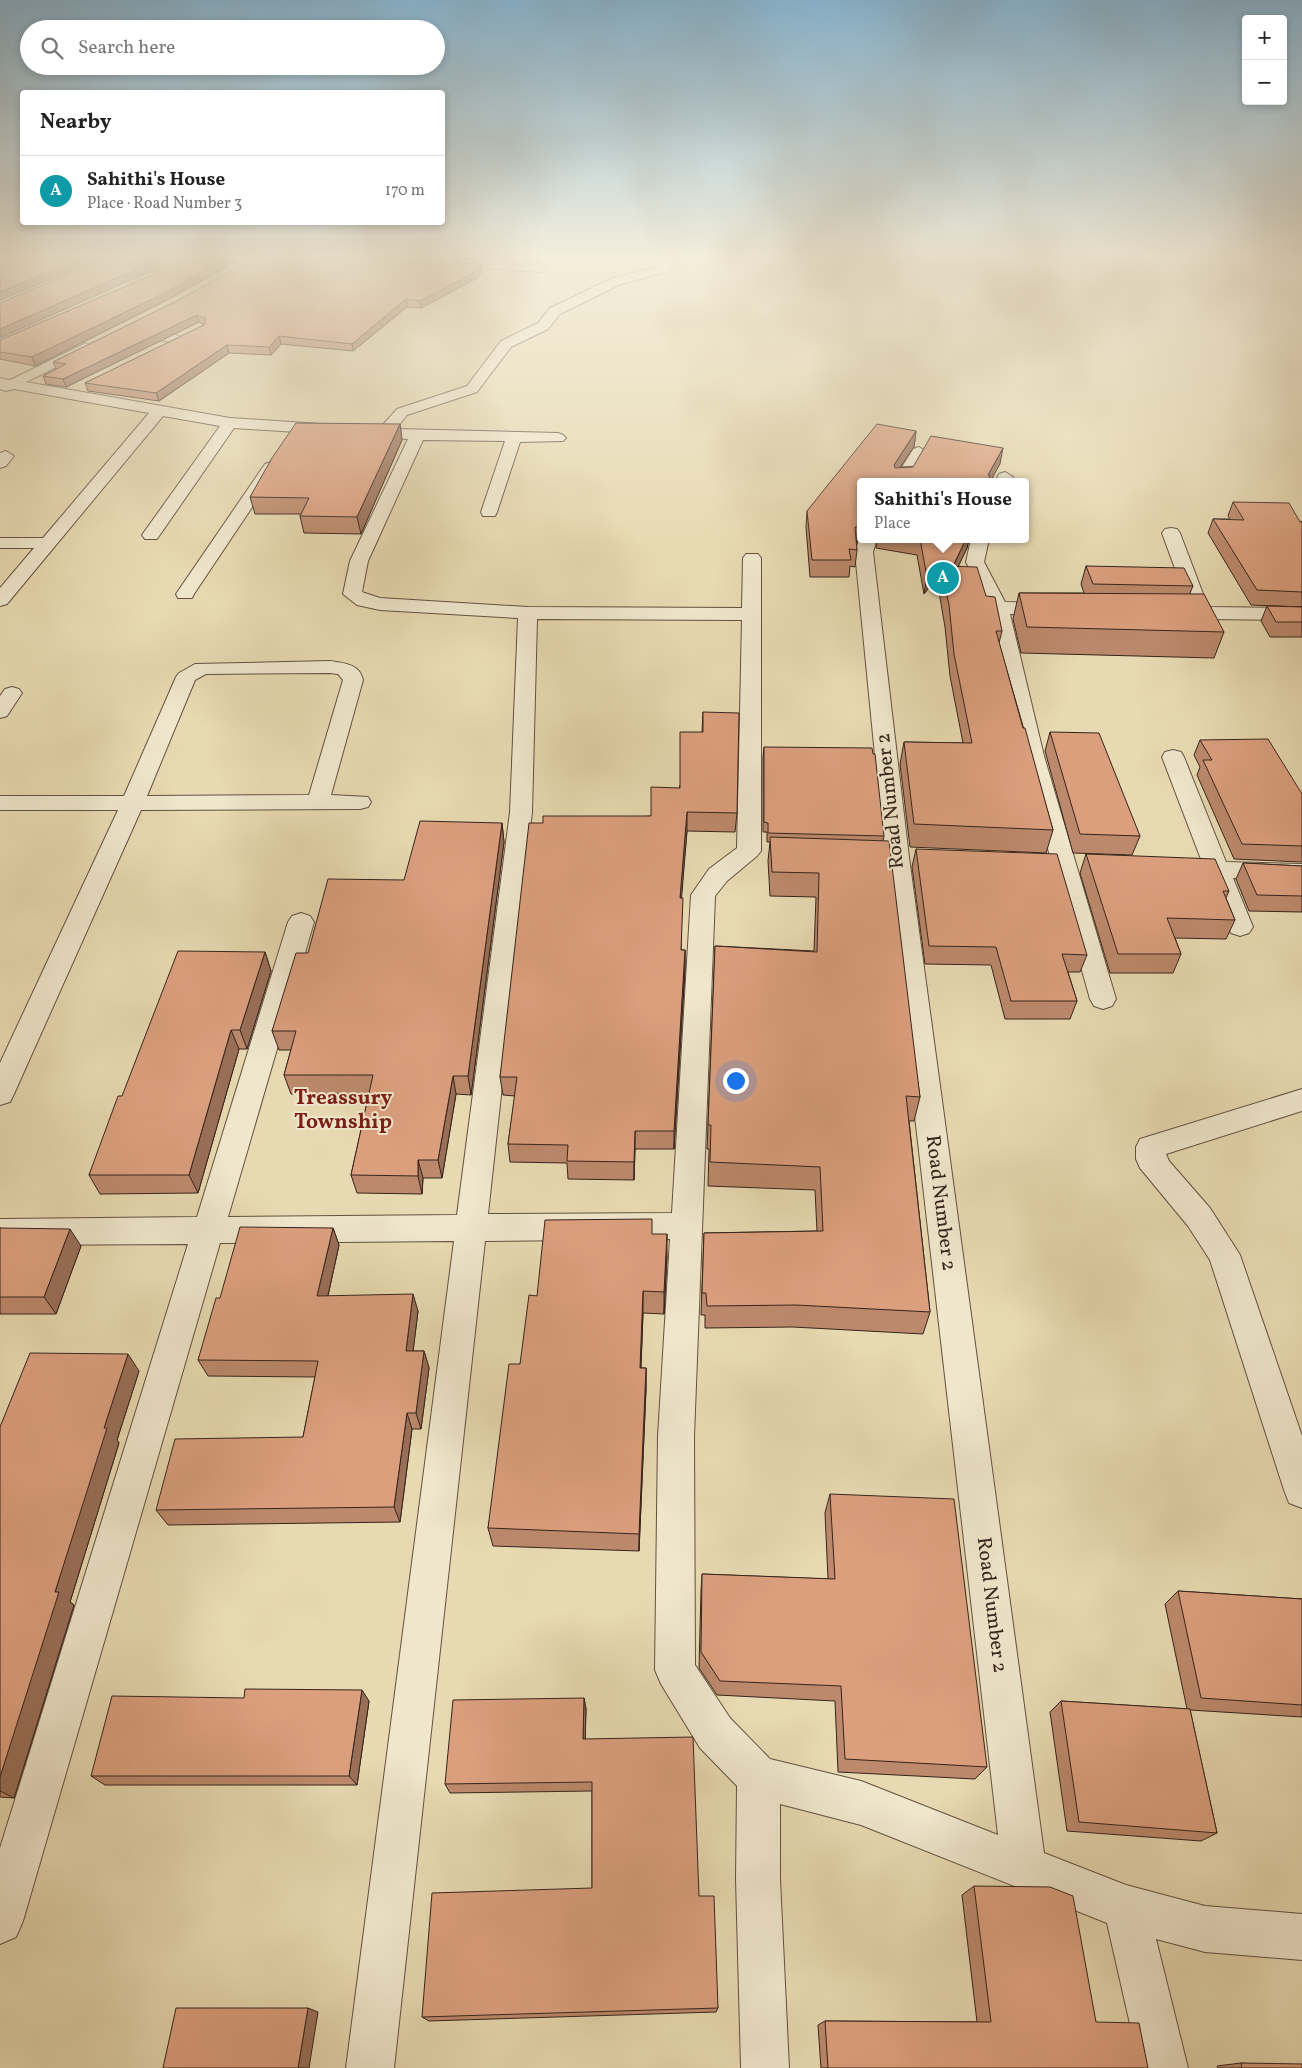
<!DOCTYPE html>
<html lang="en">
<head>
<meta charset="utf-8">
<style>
	:root { --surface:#fff; --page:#f2f2f2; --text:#222; --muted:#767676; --line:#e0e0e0; --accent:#d93025 }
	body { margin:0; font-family:Vollkorn,serif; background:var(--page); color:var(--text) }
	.controls { position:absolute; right:15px; top:15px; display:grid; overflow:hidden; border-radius:5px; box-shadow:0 2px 8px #0003 }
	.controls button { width:45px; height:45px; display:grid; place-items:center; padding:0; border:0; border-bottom:1px solid var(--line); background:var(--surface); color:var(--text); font:25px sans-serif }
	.you { position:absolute; left:735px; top:1080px; width:18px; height:18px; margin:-12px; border:4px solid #fff; border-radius:50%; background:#1a73e8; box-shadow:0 0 0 8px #1a73e833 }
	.badge { display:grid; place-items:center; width:32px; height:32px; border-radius:50%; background:var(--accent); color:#fff; font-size:16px; font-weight:700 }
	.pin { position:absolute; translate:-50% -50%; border:2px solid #fff; box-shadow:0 1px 5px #0006 }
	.popup { position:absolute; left:857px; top:478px; width:172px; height:65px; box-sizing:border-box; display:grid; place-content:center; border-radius:5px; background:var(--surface); filter:drop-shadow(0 1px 4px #0005); font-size:16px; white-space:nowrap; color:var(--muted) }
	.popup b { font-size:19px; color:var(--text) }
	.popup::after { content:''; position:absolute; left:50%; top:100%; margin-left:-10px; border:10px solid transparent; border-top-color:var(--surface) }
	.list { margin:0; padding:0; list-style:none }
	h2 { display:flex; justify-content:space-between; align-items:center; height:65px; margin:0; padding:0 20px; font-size:21px }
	h2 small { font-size:16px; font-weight:400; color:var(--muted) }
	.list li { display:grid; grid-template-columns:32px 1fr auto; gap:15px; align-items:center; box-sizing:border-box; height:70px; padding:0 20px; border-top:1px solid var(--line) }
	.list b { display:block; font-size:19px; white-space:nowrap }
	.list p { margin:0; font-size:16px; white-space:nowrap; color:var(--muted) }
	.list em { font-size:16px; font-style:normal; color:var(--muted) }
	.icon { flex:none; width:28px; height:28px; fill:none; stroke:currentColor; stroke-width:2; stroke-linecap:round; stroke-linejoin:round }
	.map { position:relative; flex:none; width:1302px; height:2068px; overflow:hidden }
	.search { position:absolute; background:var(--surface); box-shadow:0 2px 8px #0003; left:20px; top:20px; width:425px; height:55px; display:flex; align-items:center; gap:12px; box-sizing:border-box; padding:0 18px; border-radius:28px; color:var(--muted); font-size:19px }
	.panel { position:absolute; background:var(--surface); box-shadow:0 2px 8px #0003; left:20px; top:90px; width:425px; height:135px; border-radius:5px }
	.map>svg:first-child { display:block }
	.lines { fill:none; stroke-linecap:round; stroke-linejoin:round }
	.street-casing { stroke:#625141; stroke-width:2 }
	.street { fill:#efe6cc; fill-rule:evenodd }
	.wall { fill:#bc896c; stroke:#36241c }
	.shaded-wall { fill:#996f58; stroke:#36241c }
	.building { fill:#db9f7e; stroke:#36241c }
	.labels { text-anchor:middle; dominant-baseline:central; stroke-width:4; stroke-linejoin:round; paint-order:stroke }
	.street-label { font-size:20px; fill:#36241c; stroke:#efe6cc }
	.neighbourhood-label { font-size:21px; font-weight:bold; fill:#7a1f14; stroke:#efe6cc }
</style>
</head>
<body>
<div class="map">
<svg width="1302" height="2068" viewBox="0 0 1302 2068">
	<rect width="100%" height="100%" fill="#e7d9b1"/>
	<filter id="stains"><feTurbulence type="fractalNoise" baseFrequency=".004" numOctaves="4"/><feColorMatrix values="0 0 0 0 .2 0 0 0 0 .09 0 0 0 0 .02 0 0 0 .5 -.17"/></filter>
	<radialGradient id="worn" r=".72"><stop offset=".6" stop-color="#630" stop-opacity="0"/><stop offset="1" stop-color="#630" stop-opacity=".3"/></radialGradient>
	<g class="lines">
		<g class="street-casing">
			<g id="street">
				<path d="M385,256L375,264L337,263L331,259L333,256Z"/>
				<path d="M612,256H677L670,271L621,284L560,314L548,329L511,347L477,392L407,415L396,429L558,433L563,435L566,438L563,441L520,442L497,512L495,516H483L481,512L505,441L423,440L368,561L362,592L380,598L528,607L742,608L743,558L746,554H758L761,558V851L757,856L727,881L715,896L694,1436L695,1665L730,1718L770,1759L861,1781L998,1835L885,857L855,552L860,537V539H877L873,552L909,857L1044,1853L1126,1885L1205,1906L1302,1914V1960L1205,1952L1156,1939L1188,2068H1140L1107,1923L861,1825L780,1804V1879L789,2068H741L736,1879L737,1786L700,1748L661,1684L655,1670L658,1436L670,1239L485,1241L394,2068H346L454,1241L220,1243L23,1921L16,1937L0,1944V1848L188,1244L0,1245V1219L197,1217L288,922L292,916L301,913L310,916L314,922L228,1217L457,1215L510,812L518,618L380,610L357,605L343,594L350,561L408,439L234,428L157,539H145L142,535L220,426L163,416L7,604L0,606V588L34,548H0V538H43L149,413L14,389L6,391L0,389V378L10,380L86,343L93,347L91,350L26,382L230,418L380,428L397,409L467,386L501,341L538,323L550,308L613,278L661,266L664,259H618ZM537,619L742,620L737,848L709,869L691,895L672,1213L488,1214L532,812Z"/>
				<path d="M444,259L541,264L547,268L541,272L440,265V261Z"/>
				<path d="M132,327L177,335L184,339L177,343L127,334L125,331L127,328Z"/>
				<path d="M919,447L927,452L909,482H893L913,449Z"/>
				<path d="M6,451L14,456L6,466L0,468V453Z"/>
				<path d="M271,462L279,467L194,594L192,598H178L176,594L265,464Z"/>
				<path d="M1005,472L1013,477L1011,482H995L999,474Z"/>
				<path d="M1171,528L1177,529L1180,533L1208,607L1302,608V620L1201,619L1169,616L1167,612L1169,608L1189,607L1162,533L1165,529Z"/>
				<path d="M971,539H989L984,562L1005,602L1053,603L1060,605L1062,609L1060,613L1053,615L1010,614L1044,756L1116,999L1112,1006L1103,1009L1094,1006L1090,999L1022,756L990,608L966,562Z"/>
				<path d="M330,661C344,663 360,664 363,680L331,795L368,797L371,802L368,807L360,809L141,810L14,1094L10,1102L0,1105V1063L118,810H0V796H124L176,677L179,673L195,664ZM330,673L338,674L343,680L309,795L147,796L195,680L206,674Z"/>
				<path d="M12,687L19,689L22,693L7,716L0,718V696L5,689Z"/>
				<path d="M1173,750L1181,752L1184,757L1226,862L1302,864V880L1233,878L1253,927L1249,933L1240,936L1231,933L1208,878L1173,875L1170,869L1173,863L1182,861L1202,862L1162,757L1165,752Z"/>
				<path d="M1302,1089V1111L1166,1154L1169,1161L1210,1208L1240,1255L1302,1436V1508L1289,1503L1284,1490L1210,1260L1188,1226L1140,1168L1136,1159V1147L1140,1139Z"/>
			</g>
		</g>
		<use href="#street" class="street"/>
	</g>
	<g class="wall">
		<path d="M112,256H246L165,301L35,366L0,359V340L155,274L156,273Z"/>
		<path d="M430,256H493L491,260Z"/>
		<path d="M516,256H542L539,259Z"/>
		<path d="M482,264V271L477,278L421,308L407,307L353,351L281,344L271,355L229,353L159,401L88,391L85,383L204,325L199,322L66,387L46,384L43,376L56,369L53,362L173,303Z"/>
		<path d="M400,424L402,440L361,534L304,533L300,516L301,514H255L250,497Z"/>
		<path d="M916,431L914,447L900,467L1000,464L860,482V535L856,543L857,550L855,567L850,566L849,577H810L806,527L807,511Z"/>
		<path d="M1233,502L1302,522V607L1251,605L1208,533L1213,519H1230L1228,516Z"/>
		<path d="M877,539H969L967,548L958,566L986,596L1002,631L999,643L1053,830L1046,853L910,847L900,764L904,742L963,743L950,676L945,627L938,586H930L924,594L917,555L876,548Z"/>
		<path d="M1086,566L1193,586L1190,593L1224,632L1214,658L1021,653L1013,619L1019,593H1084L1081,584Z"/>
		<path d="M1267,606L1302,607V637H1270L1261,621Z"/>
		<path d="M703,712L737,813L735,832L687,831L681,898V950H685V969L674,1149H635L634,1180L568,1179L567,1163L510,1162L508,1144L515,1096L503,1095L500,1077L543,823L651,816L679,788L702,732Z"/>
		<path d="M1050,732L1140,836L1132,855L1073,853L1045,751Z"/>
		<path d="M1200,740L1302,794V862L1234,859L1197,775L1200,767L1194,755Z"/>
		<path d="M764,747L884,836L883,841L920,1097L914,1121H909L930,1312L923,1334L793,1327L705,1328V1315H701L704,1233L817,1231L815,1190L708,1186L709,1149H707L715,946L814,951L816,897L770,896L768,861L770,842H767V832H763V757Z"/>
		<path d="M502,823L504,842L471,1095L456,1094L442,1178H423L422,1194L357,1193L351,1175L369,1094H291L284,1075L291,1050H279L272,1031L308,953Z"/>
		<path d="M916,849L1087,955L1080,972H1068L1077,1001L1070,1019H1005L991,965L925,964L912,867Z"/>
		<path d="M1086,854L1229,891L1226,898L1235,920L1226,939L1175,938L1181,954L1173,973H1110L1080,873Z"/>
		<path d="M1243,863L1302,866V912L1249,911L1236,879Z"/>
		<path d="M265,952L271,971L247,1049H239L198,1193L100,1194L89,1175L122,1096Z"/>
		<path d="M0,1228L81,1246L56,1314H0Z"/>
		<path d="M333,1228L339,1245L328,1296L418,1311L413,1351H424L429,1368L421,1429H412L400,1522L168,1525L156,1510L303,1437L315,1377L208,1376L198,1360L220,1298Z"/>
		<path d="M652,1234L667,1256L664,1314L643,1313L641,1368H646V1389L639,1551L493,1546L488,1528L520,1364L537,1296Z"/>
		<path d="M139,1371L117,1440L119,1443L70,1602L74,1605L14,1798L0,1797V1427Z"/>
		<path d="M830,1494L987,1767L975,1779L838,1772L835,1701L717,1695L699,1668L701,1591L702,1574L828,1579L825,1513Z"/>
		<path d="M1178,1591L1302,1599V1717L1190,1710L1217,1833L1201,1841L1067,1831L1050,1712L1061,1701L1187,1709L1165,1604Z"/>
		<path d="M584,1698L586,1709L585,1739L699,1896L718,2008L716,2012L429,2021L422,2017L592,1888V1791L450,1793L445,1784Z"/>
		<path d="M369,1701L357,1785H105L91,1776Z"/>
		<path d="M974,1886L1096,2022L1148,2068H821L818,2025L825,2021L977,2022L962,1895Z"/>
		<path d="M1241,2063L1302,2068H1218L1217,2066Z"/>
	</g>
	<g class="shaded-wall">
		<path d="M88,256H108L0,300V292Z"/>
		<path d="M231,256H246L165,301L35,366L32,357Z"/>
		<path d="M149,264L151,271L0,338V329Z"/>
		<path d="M482,264V271L477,278L421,308L420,301Z"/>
		<path d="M406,299L407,307L353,351L352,344Z"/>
		<path d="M197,315L199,322L66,387L63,379Z"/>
		<path d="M279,336L281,344L271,355L269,347Z"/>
		<path d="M227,345L229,353L159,401L156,393Z"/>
		<path d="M400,424L402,440L361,534L357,517Z"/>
		<path d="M916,431L914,447L891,481L894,465Z"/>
		<path d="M1003,448L1000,464L990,482H986L988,475Z"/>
		<path d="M860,522V535L856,544L858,527Z"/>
		<path d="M966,539H969L967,548L949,586L952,569Z"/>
		<path d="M933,568L930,586L924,594L927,577Z"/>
		<path d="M687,812V831L680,917V898Z"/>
		<path d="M502,823L504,842L471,1095L468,1076Z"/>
		<path d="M685,950V969L674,1149V1131Z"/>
		<path d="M265,952L271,971L247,1049L240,1030Z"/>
		<path d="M231,1030L239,1049L198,1193L189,1175Z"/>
		<path d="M453,1076L456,1094L442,1178L438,1160Z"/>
		<path d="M635,1131V1149L634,1180V1162Z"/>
		<path d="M418,1160L423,1178L422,1194L418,1176Z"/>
		<path d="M333,1228L339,1245L324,1313L317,1296Z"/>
		<path d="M70,1229L81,1246L56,1314L44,1297Z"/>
		<path d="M667,1234V1256L664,1314V1292Z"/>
		<path d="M643,1291V1313L640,1389V1368Z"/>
		<path d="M413,1294L418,1311L411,1368L406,1351Z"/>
		<path d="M424,1351L429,1368L421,1429L416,1413Z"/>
		<path d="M128,1354L139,1371L117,1440L119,1443L70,1602L74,1605L14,1798L0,1791V1777L104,1428Z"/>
		<path d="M646,1368V1389L639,1551V1534Z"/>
		<path d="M407,1413L412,1429L400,1522L394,1507Z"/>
		<path d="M362,1690L369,1701L357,1785L349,1776Z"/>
		<path d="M584,1698L586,1709L585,1749L583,1739Z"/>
		<path d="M308,2008L318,2012L309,2068H298Z"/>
	</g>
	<g class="building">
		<path d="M0,256H88L0,292Z"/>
		<path d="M112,256H231L163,294L32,357L0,352V340L155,274L158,271L156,266L149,264L0,329V303Z"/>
		<path d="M258,256H296L482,264L477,271L420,301L406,299L352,344L279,336L269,347L227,345L156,393L85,383L204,325L206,319L197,315L63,379L43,376L66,364L53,362L173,303Z"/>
		<path d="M296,423L400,424L357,517L300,516L309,498L250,497L272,458Z"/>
		<path d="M877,424L916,431L894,465L895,468L913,467L931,436L1003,448L988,475L990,476L986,482H860V522L858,527H855L857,550L849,549L851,560H812L807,511Z"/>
		<path d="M1233,502L1289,503L1300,522H1302V592L1257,590L1213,519L1244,520Z"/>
		<path d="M920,539H966L953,566H941V569L933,568L927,577Z"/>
		<path d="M941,566L977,567L986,596L995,597L1002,631H996L1023,728H1025L1053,830L914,824L904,742L972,743L954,654L949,605Z"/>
		<path d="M1086,566L1184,568L1193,586L1093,584Z"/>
		<path d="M1019,593L1204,594L1224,632L1027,627Z"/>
		<path d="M1267,606L1302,607V622H1276Z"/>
		<path d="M703,712L739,713L737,813L687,812L680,898H683L681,950H685L674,1131H635L634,1162L567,1161L568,1145L508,1144L517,1077H500L529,823H543V816H651V787L680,788V732H703Z"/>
		<path d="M1050,732L1099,733L1140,836L1080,834Z"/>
		<path d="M1268,739L1302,794V846L1242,844L1203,760H1212L1200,740Z"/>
		<path d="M764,747L872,748L873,754H875L884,836L768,833V823L764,822Z"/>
		<path d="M420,821L502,823L468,1076H453L438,1160H418V1176L351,1175L373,1075H284L296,1031H272L296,953H308L328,879L404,880Z"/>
		<path d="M770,837L889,841L920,1097L906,1096L930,1312L796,1305L707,1306L706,1293H702L704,1233L823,1231L820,1167L710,1162L711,1125H708L715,946L817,952L819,873L772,872Z"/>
		<path d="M916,849L1057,854L1087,955L1062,954L1077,1001H1011L996,947L929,946Z"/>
		<path d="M1086,854L1215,859L1229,891H1223L1235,920L1167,918L1181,954H1118Z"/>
		<path d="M1243,863L1302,866V896L1257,895Z"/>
		<path d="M178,951L265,952L240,1030H231L189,1175H89L118,1096H122Z"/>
		<path d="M652,1219V1234H667L664,1292L643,1291L640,1368H646L639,1534L488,1528L509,1364H520L529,1295L537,1296L545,1220Z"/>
		<path d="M240,1227L333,1228L317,1296L413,1294L406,1351H424L416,1413H407L394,1507L156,1510L175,1439L303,1437L318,1361L198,1360L216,1298H220Z"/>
		<path d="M0,1228L70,1229L44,1297H0Z"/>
		<path d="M30,1353L128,1354L104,1428H107L55,1592H59L0,1777V1427Z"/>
		<path d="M830,1494L954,1499L987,1767L845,1759L841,1686L720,1681L701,1652L702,1574L835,1579Z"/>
		<path d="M1178,1591L1302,1599V1705L1201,1698Z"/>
		<path d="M245,1689L362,1690L349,1776H91L112,1696L244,1698Z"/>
		<path d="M584,1698L583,1739L693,1737L699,1896H714L718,2008L422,2017L432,1893L592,1888V1782L445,1784L453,1700Z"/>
		<path d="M1061,1701L1190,1709L1217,1833L1079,1822Z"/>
		<path d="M974,1886L1050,1887L1073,1896L1096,2022L1139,2023L1148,2068H828L825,2021L991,2022Z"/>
		<path d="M176,2008H308L298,2068H163Z"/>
		<path d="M1241,2063L1302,2064V2068H1242Z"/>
	</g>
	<linearGradient id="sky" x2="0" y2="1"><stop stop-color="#88b6d3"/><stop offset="0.47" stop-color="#f4eedc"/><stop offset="1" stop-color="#f4eedc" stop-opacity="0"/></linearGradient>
	<rect width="1302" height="546" fill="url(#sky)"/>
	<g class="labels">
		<g class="street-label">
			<text transform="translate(891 801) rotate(-96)">Road Number 2</text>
			<text transform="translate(940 1203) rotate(83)">Road Number 2</text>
			<text transform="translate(991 1605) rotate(83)">Road Number 2</text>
		</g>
		<g class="neighbourhood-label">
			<text x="343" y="1098">Treassury<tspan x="343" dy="24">Township</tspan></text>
		</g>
	</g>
	<rect width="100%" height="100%" filter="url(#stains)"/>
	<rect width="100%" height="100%" fill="url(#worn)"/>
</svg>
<div class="controls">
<button>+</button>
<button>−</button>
</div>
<div class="you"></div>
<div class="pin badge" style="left:943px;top:578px;background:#0f9aa8">A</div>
<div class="popup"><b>Sahithi's House</b>Place</div>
<div class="search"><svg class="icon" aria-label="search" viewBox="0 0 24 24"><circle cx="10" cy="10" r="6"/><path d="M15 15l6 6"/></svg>Search here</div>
<section class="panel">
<h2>Nearby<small></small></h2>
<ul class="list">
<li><span class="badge" style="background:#0f9aa8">A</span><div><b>Sahithi's House</b><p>Place · Road Number 3</p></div><em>170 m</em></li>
</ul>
</section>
</div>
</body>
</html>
